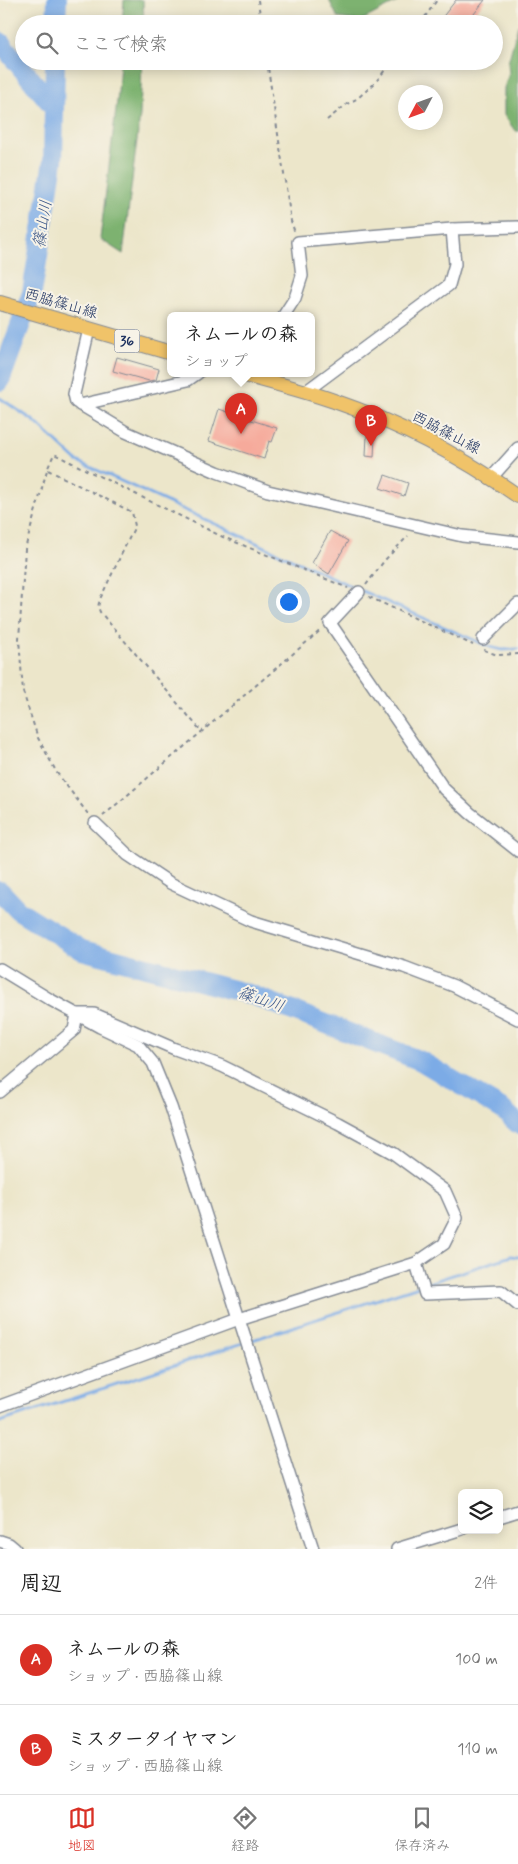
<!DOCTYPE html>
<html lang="ja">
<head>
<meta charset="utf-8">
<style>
	:root { --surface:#fff; --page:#f2f2f2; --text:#222; --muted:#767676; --line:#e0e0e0; --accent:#d93025 }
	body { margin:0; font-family:Mynerve,"Klee One",sans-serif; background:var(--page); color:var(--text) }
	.controls { position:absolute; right:15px; bottom:15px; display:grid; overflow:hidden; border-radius:8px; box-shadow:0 2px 12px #0003 }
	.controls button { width:45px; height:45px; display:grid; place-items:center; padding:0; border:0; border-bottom:1px solid var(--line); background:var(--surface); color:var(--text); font:25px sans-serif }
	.compass { position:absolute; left:398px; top:85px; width:45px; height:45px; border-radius:50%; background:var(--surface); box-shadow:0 2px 12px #0003; rotate:229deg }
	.you { position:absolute; left:288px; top:601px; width:18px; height:18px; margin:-12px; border:4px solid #fff; border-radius:50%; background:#1a73e8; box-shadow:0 0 0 8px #1a73e833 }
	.badge { display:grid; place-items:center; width:32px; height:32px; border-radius:50%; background:var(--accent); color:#fff; font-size:16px; font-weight:700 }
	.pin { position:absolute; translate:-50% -41px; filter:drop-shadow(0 1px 2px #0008) }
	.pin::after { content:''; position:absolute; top:26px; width:18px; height:15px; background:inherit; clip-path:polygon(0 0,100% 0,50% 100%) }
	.popup { position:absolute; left:167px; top:312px; width:148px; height:65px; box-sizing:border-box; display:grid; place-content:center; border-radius:8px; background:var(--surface); filter:drop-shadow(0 1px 4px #0005); font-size:16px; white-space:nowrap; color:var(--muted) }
	.popup b { font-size:19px; color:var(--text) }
	.popup::after { content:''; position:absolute; left:50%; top:100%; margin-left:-10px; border:10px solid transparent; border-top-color:var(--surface) }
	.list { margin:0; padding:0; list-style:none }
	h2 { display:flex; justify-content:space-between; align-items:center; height:65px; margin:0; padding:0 20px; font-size:21px }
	h2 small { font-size:16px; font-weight:400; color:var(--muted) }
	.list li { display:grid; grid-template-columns:32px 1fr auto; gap:15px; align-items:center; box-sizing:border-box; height:90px; padding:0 20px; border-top:1px solid var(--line) }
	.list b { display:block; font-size:19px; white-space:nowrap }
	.list p { margin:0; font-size:16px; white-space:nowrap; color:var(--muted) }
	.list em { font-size:16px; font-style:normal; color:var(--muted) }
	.icon { flex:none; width:28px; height:28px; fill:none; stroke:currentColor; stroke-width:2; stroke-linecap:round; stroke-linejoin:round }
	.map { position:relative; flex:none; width:518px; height:1549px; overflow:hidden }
	.search { position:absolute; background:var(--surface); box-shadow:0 2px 12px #0003; left:15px; right:15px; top:15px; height:55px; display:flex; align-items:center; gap:12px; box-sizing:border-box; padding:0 18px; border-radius:28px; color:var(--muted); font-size:19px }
	.sheet { height:245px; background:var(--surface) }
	nav { display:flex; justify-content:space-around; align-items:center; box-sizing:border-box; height:70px; border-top:1px solid var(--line); background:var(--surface); font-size:14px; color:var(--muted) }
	nav a { display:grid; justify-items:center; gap:2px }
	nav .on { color:var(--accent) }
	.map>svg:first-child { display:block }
	.forest { fill:#7db26f; stroke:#4c7066 }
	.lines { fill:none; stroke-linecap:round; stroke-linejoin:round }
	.stream { stroke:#7cabe6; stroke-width:3 }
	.river { stroke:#7cabe6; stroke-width:20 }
	.building { fill:#f6aa9b }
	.minor-casing { stroke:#848a94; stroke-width:14 }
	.major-casing { stroke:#848a94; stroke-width:16 }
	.path { stroke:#848a94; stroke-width:2; stroke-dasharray:4 4; stroke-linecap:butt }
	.minor { stroke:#fff; stroke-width:11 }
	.major { stroke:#f0c369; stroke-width:14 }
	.labels { text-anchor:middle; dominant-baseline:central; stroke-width:4; stroke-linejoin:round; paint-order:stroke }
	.shield { fill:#f7f3e8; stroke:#5d6a87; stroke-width:1 }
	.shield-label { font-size:14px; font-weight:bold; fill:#1b2f5e }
	.street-label { font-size:15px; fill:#1b2f5e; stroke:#f7f3e8 }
	.water-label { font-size:16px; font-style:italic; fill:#385487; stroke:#f7f3e8 }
</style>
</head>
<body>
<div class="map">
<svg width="518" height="1549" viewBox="0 0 518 1549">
	<rect width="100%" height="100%" fill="#f7f3e8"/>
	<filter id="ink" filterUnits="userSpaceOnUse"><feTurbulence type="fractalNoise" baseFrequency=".02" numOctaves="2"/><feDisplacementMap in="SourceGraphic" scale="10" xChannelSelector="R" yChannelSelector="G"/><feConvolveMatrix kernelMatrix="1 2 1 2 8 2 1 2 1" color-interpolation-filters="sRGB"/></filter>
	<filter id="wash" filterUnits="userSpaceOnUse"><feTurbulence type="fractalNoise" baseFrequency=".0096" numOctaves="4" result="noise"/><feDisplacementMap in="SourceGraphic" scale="20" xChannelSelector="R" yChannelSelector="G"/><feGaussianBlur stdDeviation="1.12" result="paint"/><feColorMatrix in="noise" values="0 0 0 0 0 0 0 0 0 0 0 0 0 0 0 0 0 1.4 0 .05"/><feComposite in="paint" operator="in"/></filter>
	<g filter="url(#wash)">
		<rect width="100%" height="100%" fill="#ece6ca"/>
		<g class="forest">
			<path d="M124,0H143L144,24H122Z"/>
			<path d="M329,0H401L360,21L338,18Z"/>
			<path d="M518,25V132L513,128L504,115V88L509,73L508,63Z"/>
			<path d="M120,61H142L140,115L123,254L100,239L118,93Z"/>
		</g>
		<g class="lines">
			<g class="stream">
				<path d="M0,398L34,421L77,461L351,586"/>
				<path d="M362,591L490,647L502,650L518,649"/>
				<path d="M0,1422L511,1256L518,1257"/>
			</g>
			<g class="river">
				<path d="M56,24L57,0"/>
				<path d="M0,42L54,107"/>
				<path d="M0,381L32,293L53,161L55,61"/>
				<path d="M0,891L18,910L82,950L252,995L421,1061L503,1110L518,1124"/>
			</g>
		</g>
		<g id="blocks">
			<g class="building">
				<path d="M456,0H485L466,24H437Z"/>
				<path d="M117,357L159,369L156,380L149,381L113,371Z"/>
				<path d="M237,406L247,409L245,418L277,428L272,442L269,441L264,459L209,441L219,409L234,414Z"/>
				<path d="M367,435L375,436L374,457L366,456Z"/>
				<path d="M385,475L408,483L404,496L380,488Z"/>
				<path d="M330,531L348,541L329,574L312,563Z"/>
			</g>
		</g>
	</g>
	<g filter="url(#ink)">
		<use href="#blocks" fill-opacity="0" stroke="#848a94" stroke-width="1"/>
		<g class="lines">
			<g class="minor-casing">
				<g id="minor">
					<path d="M284,315L295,298L302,276L298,242L452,229L518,227"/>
					<path d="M89,329L74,394L76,402L126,432L217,472L268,491L462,536L518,542"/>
					<path d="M305,392L449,285L455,264L452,229"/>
					<path d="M80,405L188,380L198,373"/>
					<path d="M492,477L518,448"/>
					<path d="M359,592L330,623L444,789L470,813L518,851"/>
					<path d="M483,639L518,604"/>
					<path d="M95,823L128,855L170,883L251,921L404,967L454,986L518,1019"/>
					<path d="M0,969L49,999L100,1027L138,1045L153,1063L171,1107L313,1549"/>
					<path d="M0,1092L74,1030L77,1014"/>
					<path d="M416,1263L425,1294L501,1291L518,1305"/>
					<path d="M0,1406L239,1319L416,1263L444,1244L457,1218L445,1191L393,1153L338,1123L222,1066L175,1049L94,1014H77"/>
					<path d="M499,1517L518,1511"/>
					<path d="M0,1541L9,1544L15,1549"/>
					<path d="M397,1549L462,1529"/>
				</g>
			</g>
			<g class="major-casing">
				<g id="major">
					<path d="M0,303L171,353"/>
					<path d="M238,373C270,382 303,390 334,401C401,424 461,456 518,496"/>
				</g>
			</g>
			<g class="path">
				<path d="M258,0L261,24"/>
				<path d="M420,24L437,0"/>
				<path d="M267,61L291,221L295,233"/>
				<path d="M327,120L347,104L358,98L375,83L392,61"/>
				<path d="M48,470L132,512L135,526L100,599L98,607L100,612L202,732"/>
				<path d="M366,585L384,561L408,536"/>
				<path d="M369,597L473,645"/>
				<path d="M484,650L497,655L518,654"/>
				<path d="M88,814L57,773L38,738L23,692L19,639L25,549L47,470L54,454L223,537L348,588"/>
				<path d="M103,816L322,629"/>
			</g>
			<use href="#minor" class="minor"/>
			<use href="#major" class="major"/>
		</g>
	</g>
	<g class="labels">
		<rect class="shield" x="114.5" y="329.5" width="25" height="23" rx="4"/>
		<g class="shield-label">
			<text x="127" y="341">36</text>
		</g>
		<g class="street-label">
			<text transform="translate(61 304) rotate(16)">西脇篠山線</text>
			<text transform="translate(446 433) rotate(28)">西脇篠山線</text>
		</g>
		<g class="water-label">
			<text transform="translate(43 224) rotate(-81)">篠山川</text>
			<text transform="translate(261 1000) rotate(19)">篠山川</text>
		</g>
	</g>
</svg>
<div class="controls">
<button><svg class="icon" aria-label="layers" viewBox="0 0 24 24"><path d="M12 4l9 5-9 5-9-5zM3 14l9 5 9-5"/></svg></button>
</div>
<svg class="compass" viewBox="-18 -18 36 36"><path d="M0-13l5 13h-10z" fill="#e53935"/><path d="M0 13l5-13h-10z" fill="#767676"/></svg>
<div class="you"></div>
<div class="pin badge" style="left:241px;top:434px">A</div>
<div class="popup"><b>ネムールの森</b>ショップ</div>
<div class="pin badge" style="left:371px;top:446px">B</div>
<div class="search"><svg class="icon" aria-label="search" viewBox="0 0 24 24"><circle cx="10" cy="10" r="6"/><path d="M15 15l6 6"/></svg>ここで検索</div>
</div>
<section class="sheet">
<h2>周辺<small>2件</small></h2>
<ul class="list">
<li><span class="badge">A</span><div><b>ネムールの森</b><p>ショップ · 西脇篠山線</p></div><em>100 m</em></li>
<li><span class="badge">B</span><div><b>ミスタータイヤマン</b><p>ショップ · 西脇篠山線</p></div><em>110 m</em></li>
</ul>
</section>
<nav>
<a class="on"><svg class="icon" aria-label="map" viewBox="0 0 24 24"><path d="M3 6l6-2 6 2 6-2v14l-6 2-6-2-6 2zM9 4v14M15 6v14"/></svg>地図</a>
<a><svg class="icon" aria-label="directions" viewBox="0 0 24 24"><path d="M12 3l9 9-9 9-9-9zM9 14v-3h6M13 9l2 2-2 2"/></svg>経路</a>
<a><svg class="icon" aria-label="saved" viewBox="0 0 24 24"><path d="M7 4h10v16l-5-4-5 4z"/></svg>保存済み</a>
</nav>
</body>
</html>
